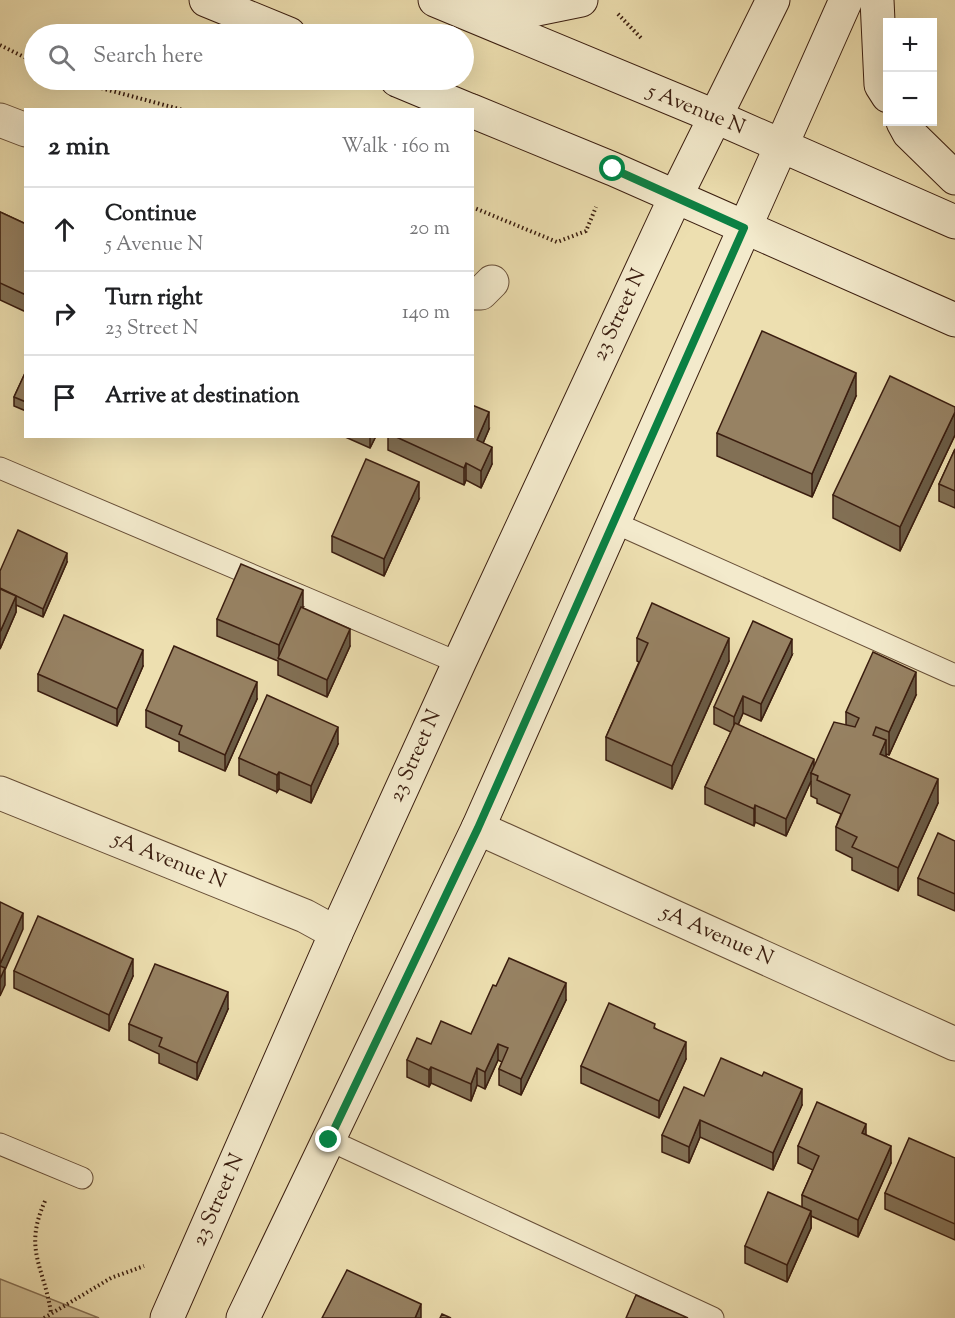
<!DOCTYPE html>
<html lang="en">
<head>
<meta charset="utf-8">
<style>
	:root { --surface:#fff; --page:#f2f2f2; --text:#202124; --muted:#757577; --line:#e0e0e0 }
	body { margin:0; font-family:"Sorts Mill Goudy",serif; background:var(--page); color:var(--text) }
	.controls { position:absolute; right:18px; top:18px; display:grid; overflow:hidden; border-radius:0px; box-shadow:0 6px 24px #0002 }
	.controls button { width:54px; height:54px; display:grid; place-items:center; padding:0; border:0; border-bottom:2px solid var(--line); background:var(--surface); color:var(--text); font:30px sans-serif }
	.stop { position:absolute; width:18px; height:18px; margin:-14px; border:4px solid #0b8043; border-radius:50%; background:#fff }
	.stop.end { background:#0b8043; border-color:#fff; box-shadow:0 2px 6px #0008 }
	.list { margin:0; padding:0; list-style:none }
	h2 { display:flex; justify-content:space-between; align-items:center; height:78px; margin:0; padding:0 24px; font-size:26px }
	h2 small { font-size:20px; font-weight:400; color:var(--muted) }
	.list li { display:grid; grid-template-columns:39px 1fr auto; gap:18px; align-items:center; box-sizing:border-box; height:84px; padding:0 24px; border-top:2px solid var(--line) }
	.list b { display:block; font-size:22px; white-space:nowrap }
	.list p { margin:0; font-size:20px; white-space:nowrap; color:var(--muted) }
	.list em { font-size:20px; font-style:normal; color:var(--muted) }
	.icon { flex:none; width:33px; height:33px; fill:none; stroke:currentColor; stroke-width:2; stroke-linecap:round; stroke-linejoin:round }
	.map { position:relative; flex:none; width:955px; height:1318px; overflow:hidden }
	.search { position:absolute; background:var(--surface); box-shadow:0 6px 24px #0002; left:24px; top:24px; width:450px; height:66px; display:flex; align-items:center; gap:15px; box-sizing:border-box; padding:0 21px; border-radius:33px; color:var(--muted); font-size:22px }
	.panel { position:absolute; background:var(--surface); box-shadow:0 6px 24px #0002; left:24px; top:108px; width:450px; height:330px; border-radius:0px }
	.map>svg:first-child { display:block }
	.green { fill:#cfbe95; stroke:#846e52; stroke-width:1.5 }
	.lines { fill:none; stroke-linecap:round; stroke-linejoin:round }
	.lane-casing { stroke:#674e37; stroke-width:23 }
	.street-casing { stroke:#674e37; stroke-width:35 }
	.secondary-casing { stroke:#3a1d0f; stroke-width:35 }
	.path { stroke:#3a1d0f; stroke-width:4; stroke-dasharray:1.5 3; stroke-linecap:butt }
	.lane { stroke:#f3eacc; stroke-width:21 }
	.street { stroke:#f3eacc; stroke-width:33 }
	.secondary { stroke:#f3eacc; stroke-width:33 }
	.wall { fill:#827055; stroke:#3a1d0f; stroke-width:1.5 }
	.shaded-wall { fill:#6a5b45; stroke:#3a1d0f; stroke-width:1.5 }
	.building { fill:#978263; stroke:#3a1d0f; stroke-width:1.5 }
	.route { stroke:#0b8043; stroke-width:8 }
	.labels { text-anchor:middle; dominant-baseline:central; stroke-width:4.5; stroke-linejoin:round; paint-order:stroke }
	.street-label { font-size:21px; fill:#3a1d0f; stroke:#f3eacc }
</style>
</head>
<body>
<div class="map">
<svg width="955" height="1318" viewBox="0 0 955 1318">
	<rect width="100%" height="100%" fill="#eddfb0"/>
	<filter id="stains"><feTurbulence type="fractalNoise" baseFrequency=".00333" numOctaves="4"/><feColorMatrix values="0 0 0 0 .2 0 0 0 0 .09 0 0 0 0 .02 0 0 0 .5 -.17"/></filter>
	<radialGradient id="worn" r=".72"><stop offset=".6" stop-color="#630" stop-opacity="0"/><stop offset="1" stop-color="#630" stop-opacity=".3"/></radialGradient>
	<path class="green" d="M0,1279L99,1318H0Z"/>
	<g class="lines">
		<g class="lane-casing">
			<g id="lane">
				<path d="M0,468L459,663"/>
				<path d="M613,522L955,675"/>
				<path d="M329,1140L713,1318"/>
				<path d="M0,1144L82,1178"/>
			</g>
		</g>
		<g class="street-casing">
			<g id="street">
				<path d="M0,120L26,130"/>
				<path d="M472,293H481L492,282"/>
				<path d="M0,793L305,916L336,933"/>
				<path d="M478,828L955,1044"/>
			</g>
		</g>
		<g class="secondary-casing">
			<g id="secondary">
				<path d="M206,0L289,34"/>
				<path d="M435,0L714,116L955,222"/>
				<path d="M877,0L881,85L888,96"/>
				<path d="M476,11H527L581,0"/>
				<path d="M397,80L469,110"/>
				<path d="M472,111L613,169L955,320"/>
				<path d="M903,122L909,133L955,178"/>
				<path d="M167,1318L336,933L459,663L675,198L773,0"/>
				<path d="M243,1318L478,828L846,0"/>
			</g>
		</g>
		<g class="path">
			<path d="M618,14L642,39"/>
			<path d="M0,45L34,62"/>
			<path d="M71,80L183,110"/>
			<path d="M472,207L557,242L586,231L596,207"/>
			<path d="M45,1201C23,1250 44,1266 51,1313"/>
			<path d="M44,1318L111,1278L144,1266"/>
		</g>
		<use href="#lane" class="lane"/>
		<use href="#street" class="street"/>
		<use href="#secondary" class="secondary"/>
	</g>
	<g class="wall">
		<path d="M0,212L26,224V312L0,300Z"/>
		<path d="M26,371V411L14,406V397Z"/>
		<path d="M856,396L812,497L717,456V433Z"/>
		<path d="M955,407V435L900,551L833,518V495Z"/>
		<path d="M489,429L483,443L492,464L481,488L466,480L464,485L388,450V436H472Z"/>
		<path d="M343,436H376L370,448Z"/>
		<path d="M955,449V508L939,501V484Z"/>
		<path d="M419,499L384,576L332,552V536Z"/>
		<path d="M67,562L43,617L16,605V612L0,649V571Z"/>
		<path d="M303,607L302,608L350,646L327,697L278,675V661L217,636V619Z"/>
		<path d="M637,638L729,661L672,789L606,760V737L639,662L637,661Z"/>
		<path d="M792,655L761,721L743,713L738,725L814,768L846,725V712L916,695L889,755L886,754V756L938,803L898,891L852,870V858L836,850V827L841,814L817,803V799L811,796V781L786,836L755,822L754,826L705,804V787L731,732L714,724V707Z"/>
		<path d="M143,666L117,726L38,691V674Z"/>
		<path d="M257,699L225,771L179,751V742L146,727V710Z"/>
		<path d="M338,744L311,803L279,789L277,792L239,775V758Z"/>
		<path d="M955,841V911L918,895V878Z"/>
		<path d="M14,971L133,976L109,1031L14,988Z"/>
		<path d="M496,986L566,1000L521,1095L499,1085V1069L502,1062L498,1060L485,1089L477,1085L471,1101L431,1083L429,1087L407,1077V1060L431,1044L471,1034Z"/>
		<path d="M228,1009L197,1080L159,1063V1054L129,1040V1024Z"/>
		<path d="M655,1028L686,1059L659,1118L581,1083V1066Z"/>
		<path d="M704,1096L802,1105L773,1170L700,1137L689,1163L662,1152V1135Z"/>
		<path d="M866,1135L891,1163L858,1237L811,1216V1228L787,1282L745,1263V1246L802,1207V1195L813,1170L798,1163V1146Z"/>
		<path d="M955,1158V1240L885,1209V1193Z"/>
	</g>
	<g class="shaded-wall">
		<path d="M856,373V396L812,497V474Z"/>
		<path d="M489,412V429L477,457V440Z"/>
		<path d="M955,412V435L900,551V527Z"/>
		<path d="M370,436H376L370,448Z"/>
		<path d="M492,447V464L481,488V471Z"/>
		<path d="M466,463V480L464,485V468Z"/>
		<path d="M419,482V499L384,576V559Z"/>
		<path d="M67,553V562L43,617V609Z"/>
		<path d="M303,590V607L280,659H279V645Z"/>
		<path d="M16,596V612L0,649V632Z"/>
		<path d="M350,629V646L327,697V680Z"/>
		<path d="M729,638V661L672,789V766Z"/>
		<path d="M792,639V655L761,721V704Z"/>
		<path d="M143,650V666L117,726V709Z"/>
		<path d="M916,672V695L889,755V732Z"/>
		<path d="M257,682V699L225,771V755Z"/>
		<path d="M743,696V713L734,734V717Z"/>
		<path d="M338,727V744L311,803V786Z"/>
		<path d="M886,740V763L880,754Z"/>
		<path d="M814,759V774L811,773V781L786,836V819Z"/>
		<path d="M279,772V789L277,792V775Z"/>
		<path d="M938,779V803L898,891V868Z"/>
		<path d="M755,805V822L754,826V809Z"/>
		<path d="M23,913V929L5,970V985L0,996V964Z"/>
		<path d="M133,959V976L109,1031V1015Z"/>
		<path d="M566,983V1000L521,1095V1079Z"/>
		<path d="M228,992V1009L197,1080V1063Z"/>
		<path d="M686,1042V1059L659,1118V1101Z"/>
		<path d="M498,1044V1060L485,1089V1072Z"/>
		<path d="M431,1067V1083L429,1087V1070Z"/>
		<path d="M477,1068V1085L471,1101V1084Z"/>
		<path d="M802,1089V1105L773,1170V1153Z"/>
		<path d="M700,1120V1137L689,1163V1147Z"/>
		<path d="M866,1124V1141L862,1133Z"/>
		<path d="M891,1146V1163L858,1237V1220Z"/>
		<path d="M811,1211V1228L787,1282V1265Z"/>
		<path d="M421,1304V1318H415Z"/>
	</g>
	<g class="building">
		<path d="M0,212L26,224V295L0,283Z"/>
		<path d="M762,331L856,373L812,474L717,433Z"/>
		<path d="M26,371V402L14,397Z"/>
		<path d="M890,376L955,407V412L900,527L833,495Z"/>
		<path d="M472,405L489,412L477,440L492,447L481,471L466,463L464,468L394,436H472Z"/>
		<path d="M955,449V491L939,484Z"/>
		<path d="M366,459L419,482L384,559L332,536Z"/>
		<path d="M18,530L67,553L43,609L0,588V571Z"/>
		<path d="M241,564L303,590L279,645L217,619Z"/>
		<path d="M0,589L16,596L0,632Z"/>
		<path d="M652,603L729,638L672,766L606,737L648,643L637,638Z"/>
		<path d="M301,607L350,629L327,680L278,658Z"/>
		<path d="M64,615L143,650L117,709L38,674Z"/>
		<path d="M753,621L792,639L761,704L743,696L734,717L714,707Z"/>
		<path d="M174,646L257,682L225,755L179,734L182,726L146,710Z"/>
		<path d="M873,652L916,672L889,732L876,727L873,735L886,740L880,754L938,779L898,868L852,847L857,837L836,827L850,795L817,780L818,776L811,773L834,722L855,727L859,718L846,712Z"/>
		<path d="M267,695L338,727L311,786L279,772L277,775L239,758Z"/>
		<path d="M735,723L814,759L786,819L755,805L754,809L705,787Z"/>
		<path d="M938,833L955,841V894L918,878Z"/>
		<path d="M0,902L23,913L0,964Z"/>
		<path d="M38,916L133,959L109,1015L14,971Z"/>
		<path d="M509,958L566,983L521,1079L499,1069L508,1048L498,1044L485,1072L477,1068L471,1084L431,1067L429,1070L407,1060L417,1038L431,1044L441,1021L471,1034L493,985L496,986Z"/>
		<path d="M155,964L228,992L197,1063L159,1046L162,1038L129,1024Z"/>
		<path d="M0,966L5,968L0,979Z"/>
		<path d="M609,1003L655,1024L654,1028L686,1042L659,1101L581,1066Z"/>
		<path d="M721,1058L762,1076L764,1072L802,1089L773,1153L700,1120L689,1147L662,1135L684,1087L704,1096Z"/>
		<path d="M817,1102L866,1124L862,1133L891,1146L858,1220L802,1195L819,1156L798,1146Z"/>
		<path d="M909,1138L955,1158V1224L885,1193Z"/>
		<path d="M768,1192L811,1211L787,1265L745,1246Z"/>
		<path d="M347,1270L421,1304L415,1318H322Z"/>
		<path d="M636,1295L688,1318H626Z"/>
		<path d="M442,1314L451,1318H440Z"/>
	</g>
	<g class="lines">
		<path class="route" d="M329,1140L478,828L744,228L613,169"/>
	</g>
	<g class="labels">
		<g class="street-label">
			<text transform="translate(696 110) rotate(22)">5 Avenue N</text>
			<text transform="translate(620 315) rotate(-65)">23 Street N</text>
			<text transform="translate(416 756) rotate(-66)">23 Street N</text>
			<text transform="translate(169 861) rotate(22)">5A Avenue N</text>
			<text transform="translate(717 936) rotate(24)">5A Avenue N</text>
			<text transform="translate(219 1200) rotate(-66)">23 Street N</text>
		</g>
	</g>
	<rect width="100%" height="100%" filter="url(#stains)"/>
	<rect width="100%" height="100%" fill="url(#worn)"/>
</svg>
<div class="controls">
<button>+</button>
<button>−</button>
</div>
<div class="stop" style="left:613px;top:169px"></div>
<div class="stop end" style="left:329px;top:1140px"></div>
<div class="search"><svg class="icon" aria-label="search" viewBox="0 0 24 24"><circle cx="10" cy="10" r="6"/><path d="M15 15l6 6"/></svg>Search here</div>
<section class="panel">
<h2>2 min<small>Walk · 160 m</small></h2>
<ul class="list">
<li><svg class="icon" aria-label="ahead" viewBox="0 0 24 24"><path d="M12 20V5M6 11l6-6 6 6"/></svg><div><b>Continue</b><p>5 Avenue N</p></div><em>20 m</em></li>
<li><svg class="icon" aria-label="right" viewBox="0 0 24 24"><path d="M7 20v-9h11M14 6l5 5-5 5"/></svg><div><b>Turn right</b><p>23 Street N</p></div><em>140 m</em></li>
<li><svg class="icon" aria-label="arrive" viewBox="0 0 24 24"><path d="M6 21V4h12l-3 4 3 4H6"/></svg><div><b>Arrive at destination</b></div></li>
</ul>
</section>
</div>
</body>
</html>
